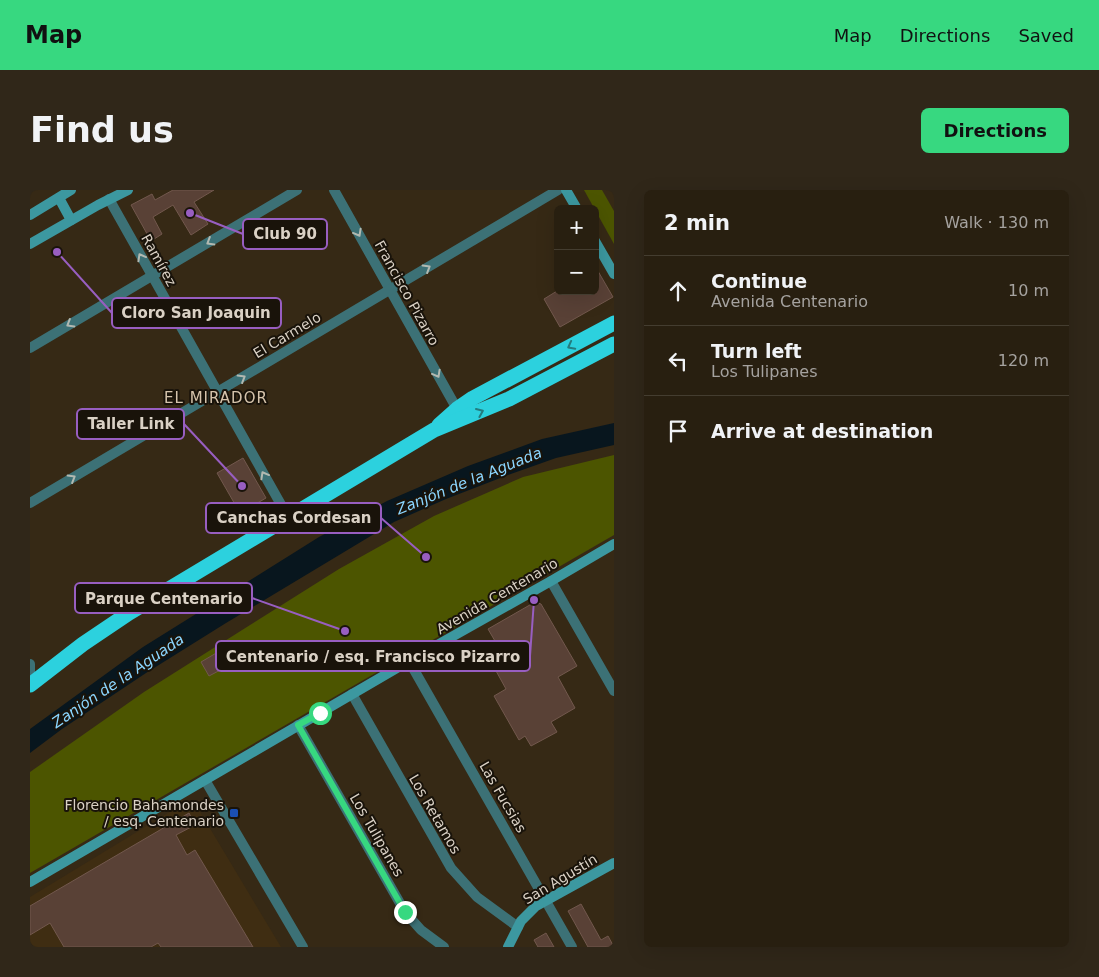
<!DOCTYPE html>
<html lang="en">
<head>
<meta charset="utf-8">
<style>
	:root { --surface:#281f10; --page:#302719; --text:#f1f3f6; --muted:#a5a29f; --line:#443d30; --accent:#37d880 }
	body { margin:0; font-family:"DejaVu Sans",sans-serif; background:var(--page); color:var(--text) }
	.controls { position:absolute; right:15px; top:15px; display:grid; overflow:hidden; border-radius:8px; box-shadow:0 5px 20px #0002 }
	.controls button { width:45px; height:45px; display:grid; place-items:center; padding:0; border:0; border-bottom:1px solid var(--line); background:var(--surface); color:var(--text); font:25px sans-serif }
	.stop { position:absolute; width:15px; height:15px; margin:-11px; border:4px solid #37d880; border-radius:50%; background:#fff }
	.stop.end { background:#37d880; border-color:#fff; box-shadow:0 1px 5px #0008 }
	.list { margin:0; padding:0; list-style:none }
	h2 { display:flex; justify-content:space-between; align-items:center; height:65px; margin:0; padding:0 20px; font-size:21px }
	h2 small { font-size:16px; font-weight:400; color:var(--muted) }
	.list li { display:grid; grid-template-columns:32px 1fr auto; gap:15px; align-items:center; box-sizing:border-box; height:70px; padding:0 20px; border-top:1px solid var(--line) }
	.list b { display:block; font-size:19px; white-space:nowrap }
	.list p { margin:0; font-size:16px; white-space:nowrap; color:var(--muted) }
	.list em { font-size:16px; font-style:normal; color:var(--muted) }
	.icon { flex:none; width:28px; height:28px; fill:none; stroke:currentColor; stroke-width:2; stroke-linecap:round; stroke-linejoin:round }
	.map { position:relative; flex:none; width:584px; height:757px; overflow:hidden; border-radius:8px }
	header { display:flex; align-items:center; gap:30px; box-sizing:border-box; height:70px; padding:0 25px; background:var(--accent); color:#111 }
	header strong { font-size:24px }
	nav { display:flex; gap:28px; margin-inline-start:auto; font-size:18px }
	.intro { display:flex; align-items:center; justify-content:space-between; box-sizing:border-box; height:120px; padding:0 30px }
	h1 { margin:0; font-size:35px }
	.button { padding:12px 22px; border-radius:8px; background:var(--accent); color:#111; font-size:18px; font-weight:700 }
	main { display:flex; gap:30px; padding:0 30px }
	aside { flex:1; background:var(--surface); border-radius:8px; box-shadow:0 5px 20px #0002 }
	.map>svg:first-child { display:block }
	.built { fill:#3f2d12 }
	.green { fill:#4c5500 }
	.water { fill:#08161e }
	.building { fill:#594136; stroke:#72584d }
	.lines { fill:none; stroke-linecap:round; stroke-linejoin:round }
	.street { stroke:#3c7176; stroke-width:10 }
	.secondary { stroke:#3c98a0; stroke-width:10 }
	.highway { stroke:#2cd1de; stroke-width:15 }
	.oneway { stroke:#b2b9b1 }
	.oneway2 { stroke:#237c7f }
	.route { stroke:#37d880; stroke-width:6 }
	.transit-dot { fill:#1a4fb4; stroke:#19130a; stroke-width:2 }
	.labels { text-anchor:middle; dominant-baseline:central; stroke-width:4; stroke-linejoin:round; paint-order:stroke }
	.street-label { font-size:14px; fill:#dad1c5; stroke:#19130a }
	.poi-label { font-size:14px; fill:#dad1c5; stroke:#19130a; text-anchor:end }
	.neighbourhood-label { font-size:15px; letter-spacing:1px; fill:#d6c4ac; stroke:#19130a }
	.water-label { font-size:15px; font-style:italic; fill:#8bd6ff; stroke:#19130a }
	.leader { fill:none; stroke:#985ec1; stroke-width:2 }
	.callout-dot { fill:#985ec1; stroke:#19130a; stroke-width:2 }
	.callout { fill:#19130a; stroke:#985ec1; stroke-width:2 }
	.callout-label { font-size:15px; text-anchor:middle; font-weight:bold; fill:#dad1c5 }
</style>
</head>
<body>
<header>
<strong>Map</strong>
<nav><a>Map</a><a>Directions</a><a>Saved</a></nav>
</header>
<div class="intro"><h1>Find us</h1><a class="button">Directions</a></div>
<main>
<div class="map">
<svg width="584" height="757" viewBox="0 0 584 757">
	<rect width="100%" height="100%" fill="#362915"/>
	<path class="built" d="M163,610L251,757H0V707L156,612Z"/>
	<g class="green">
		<path d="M554,0H572L584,21V54Z"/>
		<path d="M584,265V345L0,683V582L114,502L309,379L404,326L493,287Z"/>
	</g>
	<path class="water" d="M584,233V255L526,268L478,285L416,309L364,332L196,433L116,483L32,539L0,563V539L113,457L289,347L357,311L438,276L512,249Z"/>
	<g class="building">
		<path d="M143,0H184L164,12L178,34L161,45L143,15L123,27L132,44L121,51L101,15L122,4L125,10Z"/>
		<path d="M565,76L583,107L530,137L514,109L527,101H565Z"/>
		<path d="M213,268L236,308L210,323L187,283Z"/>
		<path d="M505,412L511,414L547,476L528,487L545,518L521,532L527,542L501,556L495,546L489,550L464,506L476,499L460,470L472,463L458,439Z"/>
		<path d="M188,462L196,477L179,486L171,472Z"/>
		<path d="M159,623L165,635L146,645L157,665L165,660L223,757H131L128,753L121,757H34L20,733L0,745V716Z"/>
		<path d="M551,714L571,750L578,746L584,757H558L538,721Z"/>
		<path d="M516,743L524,757H508L504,750Z"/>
	</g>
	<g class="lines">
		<g class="street">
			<path d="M304,0L427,219"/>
			<path d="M79,9L258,327"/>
			<path d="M0,158L267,0"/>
			<path d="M0,313L528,0"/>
			<path d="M521,391L584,501"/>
			<path d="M379,471L542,757"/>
			<path d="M0,474V490"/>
			<path d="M322,504L421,678L447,707L488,737"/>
			<path d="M268,535L375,722L391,740L414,757"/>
			<path d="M175,590L273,757"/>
		</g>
		<g class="secondary">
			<path d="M536,0L547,19"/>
			<path d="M29,8L41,30"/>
			<path d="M0,25L41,0"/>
			<path d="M565,51L584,84"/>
			<path d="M0,54L68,15L98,0"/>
			<path d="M0,692L379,471L521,391L584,354"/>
			<path d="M478,757L491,731L506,716L584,673"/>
		</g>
		<g class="highway">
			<path d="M409,235L427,219L443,208L584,133"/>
			<path d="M0,495L53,454L99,423L404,240L479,209L584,154"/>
		</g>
	</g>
	<defs><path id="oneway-chevron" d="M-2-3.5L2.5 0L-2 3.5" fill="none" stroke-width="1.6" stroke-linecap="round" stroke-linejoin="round" transform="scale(1.25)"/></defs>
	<g class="oneway">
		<use href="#oneway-chevron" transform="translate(328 43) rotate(61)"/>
		<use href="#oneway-chevron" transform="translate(180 52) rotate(149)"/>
		<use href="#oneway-chevron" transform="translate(111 67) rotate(-119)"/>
		<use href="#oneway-chevron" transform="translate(397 78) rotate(-31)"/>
		<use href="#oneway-chevron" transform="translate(40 134) rotate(149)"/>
		<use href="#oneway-chevron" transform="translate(407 184) rotate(61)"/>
		<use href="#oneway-chevron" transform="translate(212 188) rotate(-31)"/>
		<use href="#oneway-chevron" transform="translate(234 285) rotate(-119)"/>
		<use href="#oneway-chevron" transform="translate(42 288) rotate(-31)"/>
	</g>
	<g class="oneway2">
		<use href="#oneway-chevron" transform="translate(541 156) rotate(152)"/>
		<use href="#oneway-chevron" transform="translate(450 222) rotate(-23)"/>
	</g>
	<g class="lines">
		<path class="route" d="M290,523L268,535L375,722"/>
	</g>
	<rect class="transit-dot" x="199" y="618" width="10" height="10" rx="2.5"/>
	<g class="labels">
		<g class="street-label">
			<text transform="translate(129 70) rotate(61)">Ramírez</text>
			<text transform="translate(377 103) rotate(61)">Francisco Pizarro</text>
			<text transform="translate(257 145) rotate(-31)">El Carmelo</text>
			<text transform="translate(467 406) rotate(-30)">Avenida Centenario</text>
			<text transform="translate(473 607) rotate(60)">Las Fucsias</text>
			<text transform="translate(405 624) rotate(60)">Los Retamos</text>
			<text transform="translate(347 645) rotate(60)">Los Tulipanes</text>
			<text transform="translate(530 689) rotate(-31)">San Agustín</text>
		</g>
		<g class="poi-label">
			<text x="194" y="615">Florencio Bahamondes<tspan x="194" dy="16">/ esq. Centenario</tspan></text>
		</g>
		<g class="neighbourhood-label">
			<text x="186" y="208">EL MIRADOR</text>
		</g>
		<g class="water-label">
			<text transform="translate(439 291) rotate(-22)">Zanjón de la Aguada</text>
			<text transform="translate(88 491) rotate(-34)">Zanjón de la Aguada</text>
		</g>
	</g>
	<path class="leader" d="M160 23L213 44M27 62L82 123M212 296L154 234M396 367L351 328M315 441L222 408M504 410L500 466"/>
	<g class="callout-dot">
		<circle cx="160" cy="23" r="5"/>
		<circle cx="27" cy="62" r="5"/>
		<circle cx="212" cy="296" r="5"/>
		<circle cx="396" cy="367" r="5"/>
		<circle cx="315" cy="441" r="5"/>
		<circle cx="504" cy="410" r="5"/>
	</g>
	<g class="callout">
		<rect x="213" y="29" width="84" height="30" rx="5"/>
		<rect x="82" y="108" width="169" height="30" rx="5"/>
		<rect x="47" y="219" width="107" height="30" rx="5"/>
		<rect x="176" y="313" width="175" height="30" rx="5"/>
		<rect x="45" y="393" width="177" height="30" rx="5"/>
		<rect x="186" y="451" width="314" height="30" rx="5"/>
	</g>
	<g class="callout-label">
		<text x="255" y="49">Club 90</text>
		<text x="166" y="128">Cloro San Joaquin</text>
		<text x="101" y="239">Taller Link</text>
		<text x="264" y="333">Canchas Cordesan</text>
		<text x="134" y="414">Parque Centenario</text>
		<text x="343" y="472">Centenario / esq. Francisco Pizarro</text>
	</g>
</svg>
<div class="controls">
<button>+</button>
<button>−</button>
</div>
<div class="stop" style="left:290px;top:523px"></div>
<div class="stop end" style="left:375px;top:722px"></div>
</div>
<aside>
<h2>2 min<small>Walk · 130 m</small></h2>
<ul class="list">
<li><svg class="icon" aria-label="ahead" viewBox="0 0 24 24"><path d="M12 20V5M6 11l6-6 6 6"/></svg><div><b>Continue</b><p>Avenida Centenario</p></div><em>10 m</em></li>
<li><svg class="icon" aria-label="left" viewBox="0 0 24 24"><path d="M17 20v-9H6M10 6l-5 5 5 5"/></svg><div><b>Turn left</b><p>Los Tulipanes</p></div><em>120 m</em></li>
<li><svg class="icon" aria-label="arrive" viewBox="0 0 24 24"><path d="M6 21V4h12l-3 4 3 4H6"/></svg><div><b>Arrive at destination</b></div></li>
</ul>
</aside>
</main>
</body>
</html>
